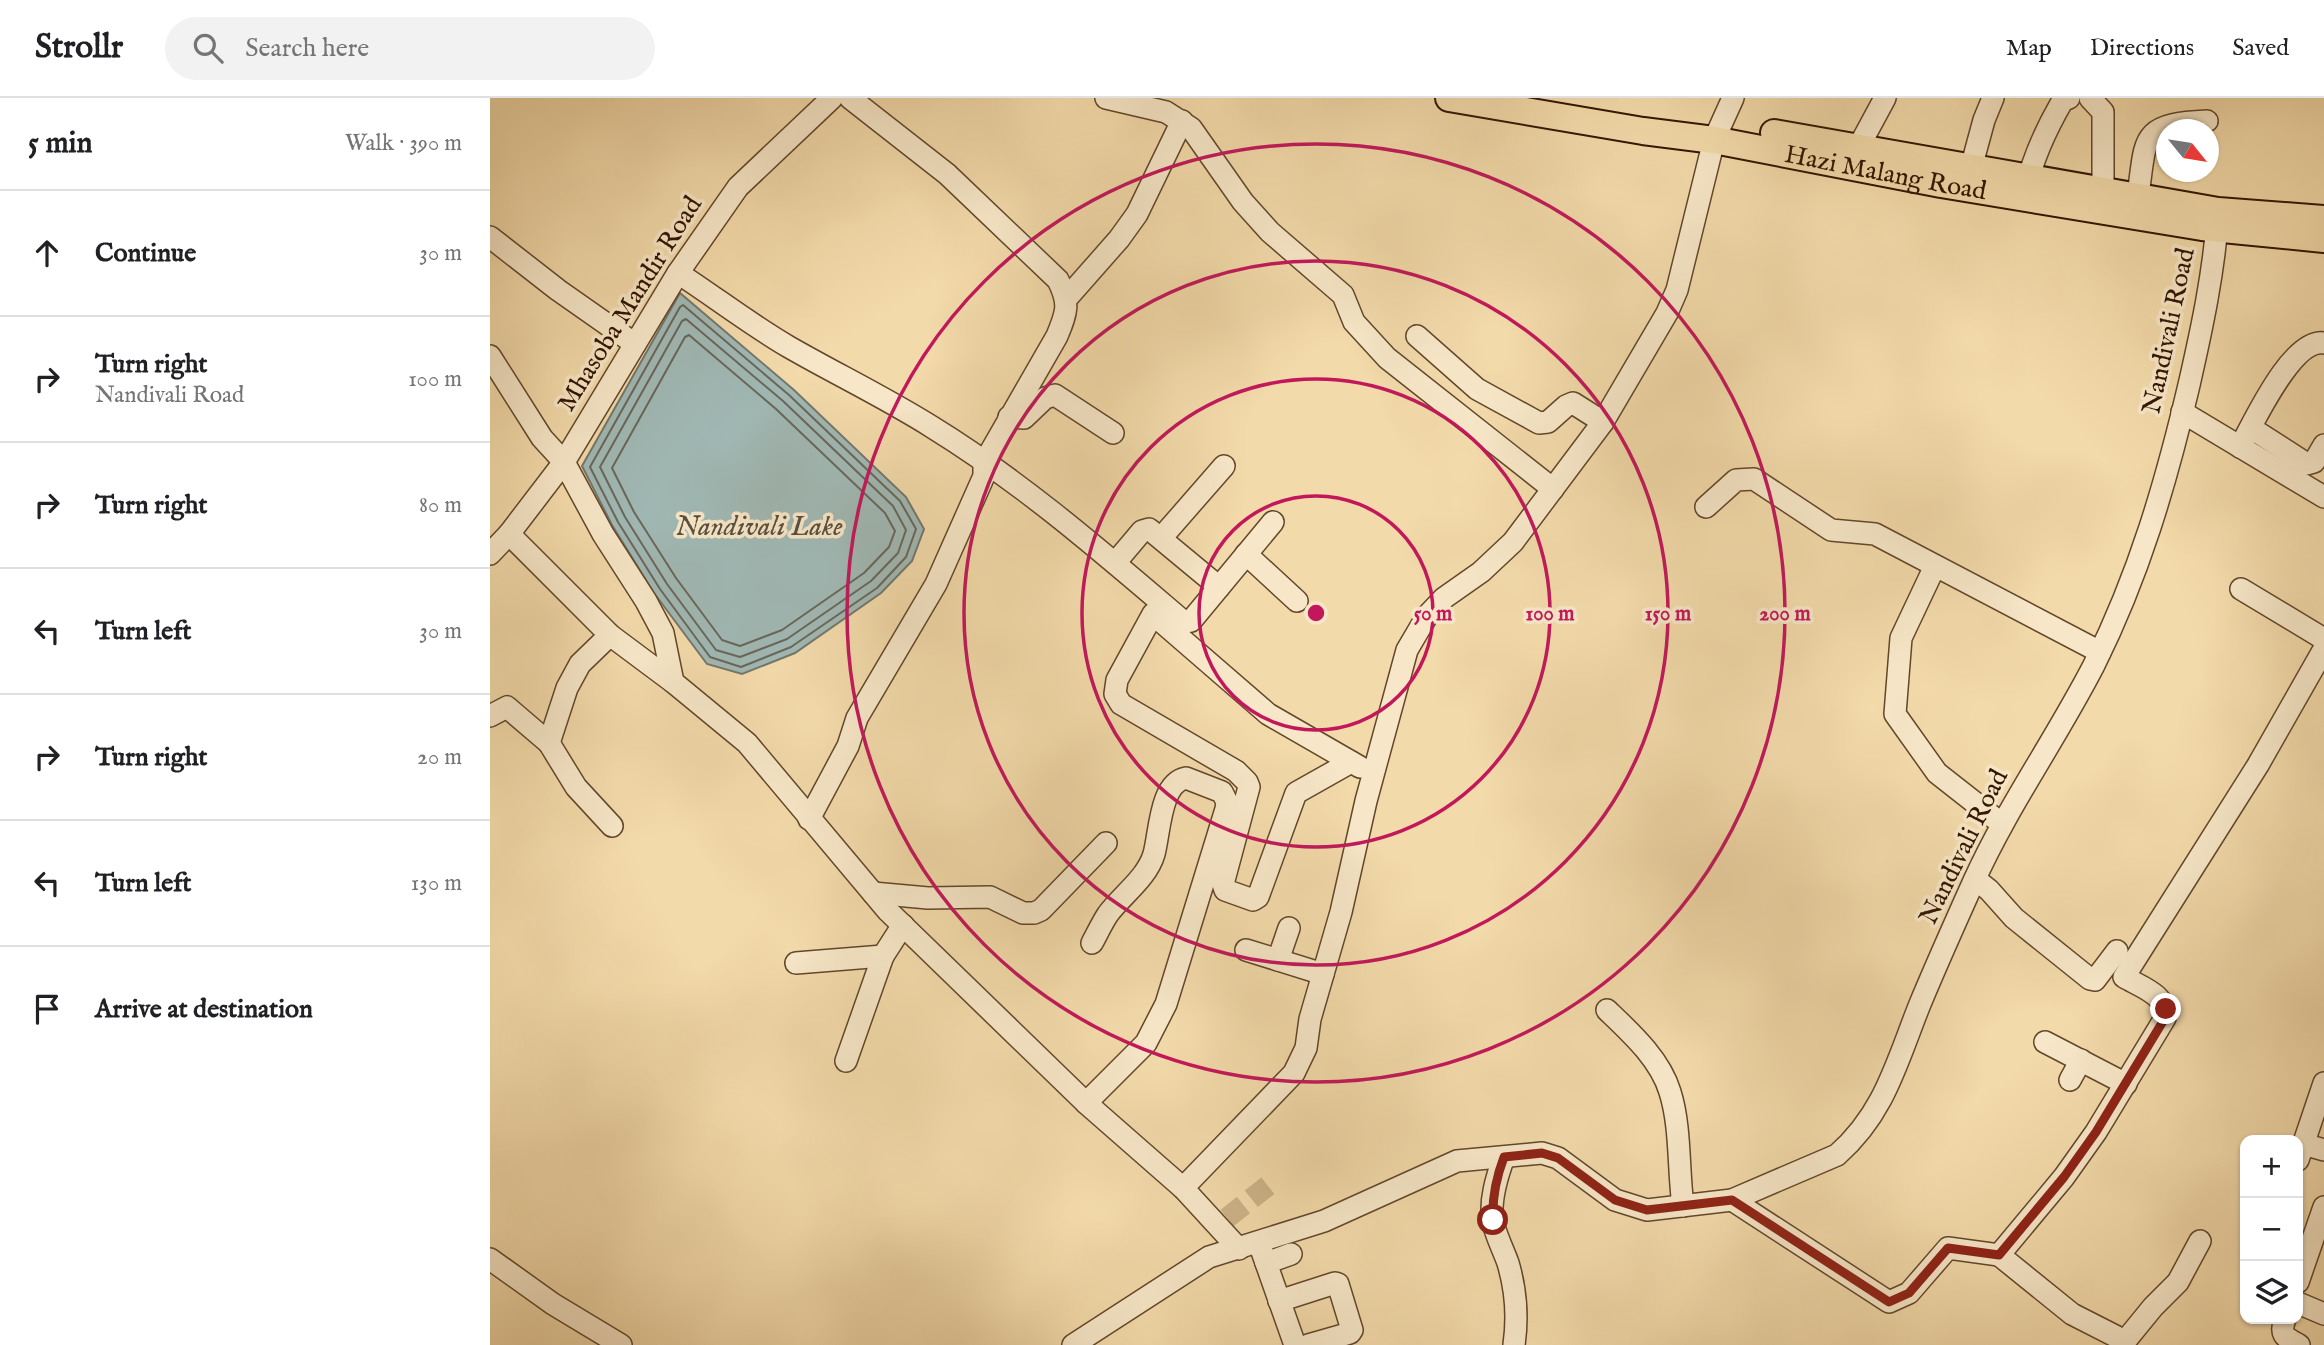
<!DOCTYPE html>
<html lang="en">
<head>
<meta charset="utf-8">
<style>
	:root { --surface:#fff; --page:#f2f2f2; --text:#202124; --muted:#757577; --line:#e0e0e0 }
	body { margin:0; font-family:"IM FELL English",serif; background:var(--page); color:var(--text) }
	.controls { position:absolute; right:21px; bottom:21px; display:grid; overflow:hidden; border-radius:14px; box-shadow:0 2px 5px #0004 }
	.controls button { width:63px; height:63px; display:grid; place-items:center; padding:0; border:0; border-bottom:2px solid var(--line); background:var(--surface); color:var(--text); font:35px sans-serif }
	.compass { position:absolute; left:1666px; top:21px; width:63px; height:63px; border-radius:50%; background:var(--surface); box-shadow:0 2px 5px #0004; rotate:120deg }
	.stop { position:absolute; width:21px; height:21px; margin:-16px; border:5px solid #8f2418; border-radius:50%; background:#fff }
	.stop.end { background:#8f2418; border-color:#fff; box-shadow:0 2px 7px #0008 }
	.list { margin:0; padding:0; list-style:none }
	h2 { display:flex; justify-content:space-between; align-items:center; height:91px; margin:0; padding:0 28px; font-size:30px }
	h2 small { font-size:23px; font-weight:400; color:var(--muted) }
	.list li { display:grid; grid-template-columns:46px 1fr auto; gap:21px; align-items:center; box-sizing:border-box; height:126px; padding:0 28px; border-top:2px solid var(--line) }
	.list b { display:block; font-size:26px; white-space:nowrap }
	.list p { margin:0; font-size:23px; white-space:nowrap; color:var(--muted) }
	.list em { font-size:23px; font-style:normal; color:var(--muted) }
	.icon { flex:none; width:38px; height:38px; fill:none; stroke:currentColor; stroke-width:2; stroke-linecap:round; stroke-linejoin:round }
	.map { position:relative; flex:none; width:1834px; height:1247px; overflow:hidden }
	header { display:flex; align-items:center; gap:42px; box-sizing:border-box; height:98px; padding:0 35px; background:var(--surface); border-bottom:2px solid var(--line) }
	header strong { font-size:33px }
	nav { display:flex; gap:38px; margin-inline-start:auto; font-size:24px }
	.search { width:490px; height:63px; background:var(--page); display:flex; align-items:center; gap:18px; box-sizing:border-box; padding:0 24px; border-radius:38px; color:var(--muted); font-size:26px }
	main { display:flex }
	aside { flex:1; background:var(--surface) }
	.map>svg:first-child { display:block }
	.water { fill:#a0b8b4; stroke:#74776c; stroke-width:2 }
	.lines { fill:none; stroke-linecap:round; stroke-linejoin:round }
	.shore { stroke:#69675a; stroke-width:2 }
	.minor-tunnel { stroke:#ccb388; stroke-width:21; stroke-dasharray:21 10; stroke-linecap:butt }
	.minor-casing { stroke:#62472b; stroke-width:24 }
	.major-casing { stroke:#321601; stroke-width:30 }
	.minor { stroke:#f7e7c8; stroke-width:21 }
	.major { stroke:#f3daaa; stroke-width:26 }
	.route { stroke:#8f2418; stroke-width:9 }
	.ring { fill:none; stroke:#c2185b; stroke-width:3.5 }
	.labels { text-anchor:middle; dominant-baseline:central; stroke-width:7; stroke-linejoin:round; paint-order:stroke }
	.street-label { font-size:26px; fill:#321601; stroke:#f7e7c8 }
	.water-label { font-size:28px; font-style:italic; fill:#584f40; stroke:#f7e7c8 }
	.centre { fill:#c2185b; stroke:#f7e7c8; stroke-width:3.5 }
	.ring-label { font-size:21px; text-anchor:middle; font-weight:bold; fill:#c2185b; stroke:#f7e7c8; stroke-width:7; stroke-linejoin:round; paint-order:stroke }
</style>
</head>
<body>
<header>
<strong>Strollr</strong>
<div class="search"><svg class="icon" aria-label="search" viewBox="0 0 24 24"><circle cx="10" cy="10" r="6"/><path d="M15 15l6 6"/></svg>Search here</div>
<nav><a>Map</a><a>Directions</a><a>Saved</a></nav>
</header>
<main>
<aside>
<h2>5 min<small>Walk · 390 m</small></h2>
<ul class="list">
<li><svg class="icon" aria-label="ahead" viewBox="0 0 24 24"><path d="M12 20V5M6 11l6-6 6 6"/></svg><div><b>Continue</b></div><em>30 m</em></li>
<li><svg class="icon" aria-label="right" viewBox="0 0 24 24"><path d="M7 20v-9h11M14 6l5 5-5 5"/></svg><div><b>Turn right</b><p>Nandivali Road</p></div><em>100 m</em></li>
<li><svg class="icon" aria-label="right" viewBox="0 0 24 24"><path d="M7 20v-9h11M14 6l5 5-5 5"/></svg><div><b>Turn right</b></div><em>80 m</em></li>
<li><svg class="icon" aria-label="left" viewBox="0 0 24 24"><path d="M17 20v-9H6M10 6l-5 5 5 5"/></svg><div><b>Turn left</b></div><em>30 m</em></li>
<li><svg class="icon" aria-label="right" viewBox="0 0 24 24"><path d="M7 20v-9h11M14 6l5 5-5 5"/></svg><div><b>Turn right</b></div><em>20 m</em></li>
<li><svg class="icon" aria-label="left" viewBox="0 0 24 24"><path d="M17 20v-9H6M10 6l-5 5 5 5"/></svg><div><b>Turn left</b></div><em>130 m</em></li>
<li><svg class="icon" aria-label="arrive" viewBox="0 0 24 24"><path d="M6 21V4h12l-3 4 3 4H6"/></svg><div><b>Arrive at destination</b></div></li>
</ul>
</aside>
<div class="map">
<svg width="1834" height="1247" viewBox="0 0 1834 1247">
	<rect width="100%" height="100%" fill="#f3daaa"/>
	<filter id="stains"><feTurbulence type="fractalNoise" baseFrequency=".00286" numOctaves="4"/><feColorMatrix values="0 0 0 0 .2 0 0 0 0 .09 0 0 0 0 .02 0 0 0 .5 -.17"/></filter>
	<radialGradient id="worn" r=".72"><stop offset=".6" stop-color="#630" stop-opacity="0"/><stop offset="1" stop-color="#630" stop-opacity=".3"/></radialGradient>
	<path class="water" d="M190,195L304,292L416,399L434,431L422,463L391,495L305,555L252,576L217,566L164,495L122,427L92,368Z"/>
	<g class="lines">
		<g class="shore">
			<path d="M193,207L299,297L410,403L426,431L416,459L387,490L301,549L251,569L220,559L170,491L128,424L100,369L190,209Z"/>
			<path d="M196,221L293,303L403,408L416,432L408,455L381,483L297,541L250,559L226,552L177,486L135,419L110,369L192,223Z"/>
			<path d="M199,237L286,311L395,415L405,433L399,449L374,475L292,532L250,548L232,542L186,480L144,414L122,370L195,239Z"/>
		</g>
		<path class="minor-tunnel" d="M737,1120L780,1086"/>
		<g class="minor-casing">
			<g id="minor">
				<path d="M616,0L676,14L701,30L753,104L780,134L853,197L864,224L897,260L1063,391"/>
				<path d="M1600,0L1613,14V108"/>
				<path d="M1361,63L1395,0"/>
				<path d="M1481,70L1494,22L1503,0"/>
				<path d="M1535,94C1542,62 1556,31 1573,2L1579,0"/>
				<path d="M1648,98C1656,39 1650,26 1717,23"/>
				<path d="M0,139L68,192L145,246"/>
				<path d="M188,175C225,199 261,227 299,249C346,276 396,300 442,329C533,385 613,455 694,524L701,523L783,424"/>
				<path d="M577,200L629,141L647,116L692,23"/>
				<path d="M927,238L987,291L1049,325L1058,324L1076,308L1083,305L1113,324"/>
				<path d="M0,258L52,340L74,364L113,436L156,503L173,535L183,584L257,645L398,813L596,1005L693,1090L749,1151"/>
				<path d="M1692,314L1834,399"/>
				<path d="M519,319L534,320L555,300L565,297L623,335"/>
				<path d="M1761,330L1817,366L1824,364L1834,347"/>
				<path d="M1750,349C1764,324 1802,240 1834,245"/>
				<path d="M1216,409L1246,382L1264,381L1341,432L1385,436L1610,554"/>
				<path d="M19,436L120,537L183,584"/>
				<path d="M672,439L734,368"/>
				<path d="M0,456L19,436L74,364L188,175L248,89L342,0"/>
				<path d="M756,456L807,503"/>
				<path d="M625,465L652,433L659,431L729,489"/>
				<path d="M1445,468L1411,540L1405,616L1447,675L1512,726"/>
				<path d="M1751,491L1834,541"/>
				<path d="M663,516L627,582L625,596L631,606L746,673L757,684L759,689L733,786L735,792L763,802L768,799L806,695L861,664"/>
				<path d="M666,519L778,616L870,669"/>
				<path d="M0,618L17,609L59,645L86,689L122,728"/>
				<path d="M59,645L77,590L90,566L120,537"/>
				<path d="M319,721L358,648L367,620L446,486L494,378V365L567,238C577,214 580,206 568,182L457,76L360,0"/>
				<path d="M1485,781L1499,792L1524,820L1600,881L1605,882L1627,853"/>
				<path d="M383,795L438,800L500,799L533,815H544L551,812L616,745"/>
				<path d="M756,852L833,876"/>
				<path d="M788,862L799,830"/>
				<path d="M306,865L393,858L413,827"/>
				<path d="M1117,912C1141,935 1170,961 1180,994C1191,1029 1188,1071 1193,1108"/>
				<path d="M1555,944L1636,986"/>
				<path d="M356,963L393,858"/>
				<path d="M1580,982L1591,962"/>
				<path d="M596,1005L656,945L676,906L736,711L737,704L732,694L696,680C670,685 670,734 664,756C657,780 632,797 618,816C612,825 607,836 602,845"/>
				<path d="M1813,1046L1834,1052"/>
				<path d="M1014,1059C1007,1078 999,1103 1003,1124C1006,1138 1013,1151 1018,1165C1026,1192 1028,1219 1024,1247"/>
				<path d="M1808,1062L1834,985"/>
				<path d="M693,1090L804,975L816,950L820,921L851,814L876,703L917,552L937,518L954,500L991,474L1023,444L1113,324L1177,215L1187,192L1224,42L1243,0"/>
				<path d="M1242,1102L1399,1204L1419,1195L1458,1150L1509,1157L1574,1079L1606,1034L1675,920C1678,897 1651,889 1634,879L1768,667L1834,551"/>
				<path d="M769,1145L805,1247"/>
				<path d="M1509,1157L1582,1216L1635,1243"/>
				<path d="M0,1161L63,1206L131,1247"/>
				<path d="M776,1165L801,1156"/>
				<path d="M1808,1184L1834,1109"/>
				<path d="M789,1203L845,1185L848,1186L862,1232L860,1235L818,1247"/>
				<path d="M1808,1205L1834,1216"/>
				<path d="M1795,1221C1789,1237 1795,1239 1809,1247"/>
				<path d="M583,1247L719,1159L834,1123L967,1063L1052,1055L1068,1060L1125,1102L1157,1112L1242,1102L1347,1057C1395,1015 1407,963 1430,906C1447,865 1465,825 1483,785C1517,709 1566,641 1604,567C1649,477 1676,385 1699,287C1712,230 1724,174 1728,115"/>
				<path d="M1632,1247L1663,1209L1688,1184L1710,1143"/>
			</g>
		</g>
		<g class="major-casing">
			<g id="major">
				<path id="s1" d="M959,0L1153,33L1224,42L1451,86L1712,129L1834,141"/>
				<path d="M1284,35L1728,113L1834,121"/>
			</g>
		</g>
		<use href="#minor" class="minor"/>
		<use href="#major" class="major"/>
	</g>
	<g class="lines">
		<path class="route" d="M1003,1122C1002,1100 1006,1080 1014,1059L1052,1055L1068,1060L1125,1102L1157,1112L1242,1102L1399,1204L1419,1195L1458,1150L1509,1157L1574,1079L1606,1034L1675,920L1676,911"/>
	</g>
	<g class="ring">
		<circle cx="826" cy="515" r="117"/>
		<circle cx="826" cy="515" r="234"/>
		<circle cx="826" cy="515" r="352"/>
		<circle cx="826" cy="515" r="469"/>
	</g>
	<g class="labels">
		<g class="street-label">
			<text stroke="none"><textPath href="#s1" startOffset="443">Hazi Malang Road</textPath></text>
			<text transform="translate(140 206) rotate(-58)">Mhasoba Mandir Road</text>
			<text transform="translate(1679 233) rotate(-78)">Nandivali Road</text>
			<text transform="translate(1474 749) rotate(-64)">Nandivali Road</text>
		</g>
		<g class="water-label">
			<text x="269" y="429">Nandivali Lake</text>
		</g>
	</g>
	<circle cx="826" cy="515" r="10" class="centre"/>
	<g class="ring-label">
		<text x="943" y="522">50 m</text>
		<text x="1060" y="522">100 m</text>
		<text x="1178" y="522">150 m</text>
		<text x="1295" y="522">200 m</text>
	</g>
	<rect width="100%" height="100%" filter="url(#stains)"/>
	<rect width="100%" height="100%" fill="url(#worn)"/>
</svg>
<div class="controls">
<button>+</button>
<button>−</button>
<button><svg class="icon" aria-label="layers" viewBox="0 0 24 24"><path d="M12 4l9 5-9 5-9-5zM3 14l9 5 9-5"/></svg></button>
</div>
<svg class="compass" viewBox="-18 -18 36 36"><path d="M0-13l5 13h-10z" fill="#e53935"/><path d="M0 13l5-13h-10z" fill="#757577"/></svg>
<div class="stop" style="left:1003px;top:1122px"></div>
<div class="stop end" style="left:1676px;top:911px"></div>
</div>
</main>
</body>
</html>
